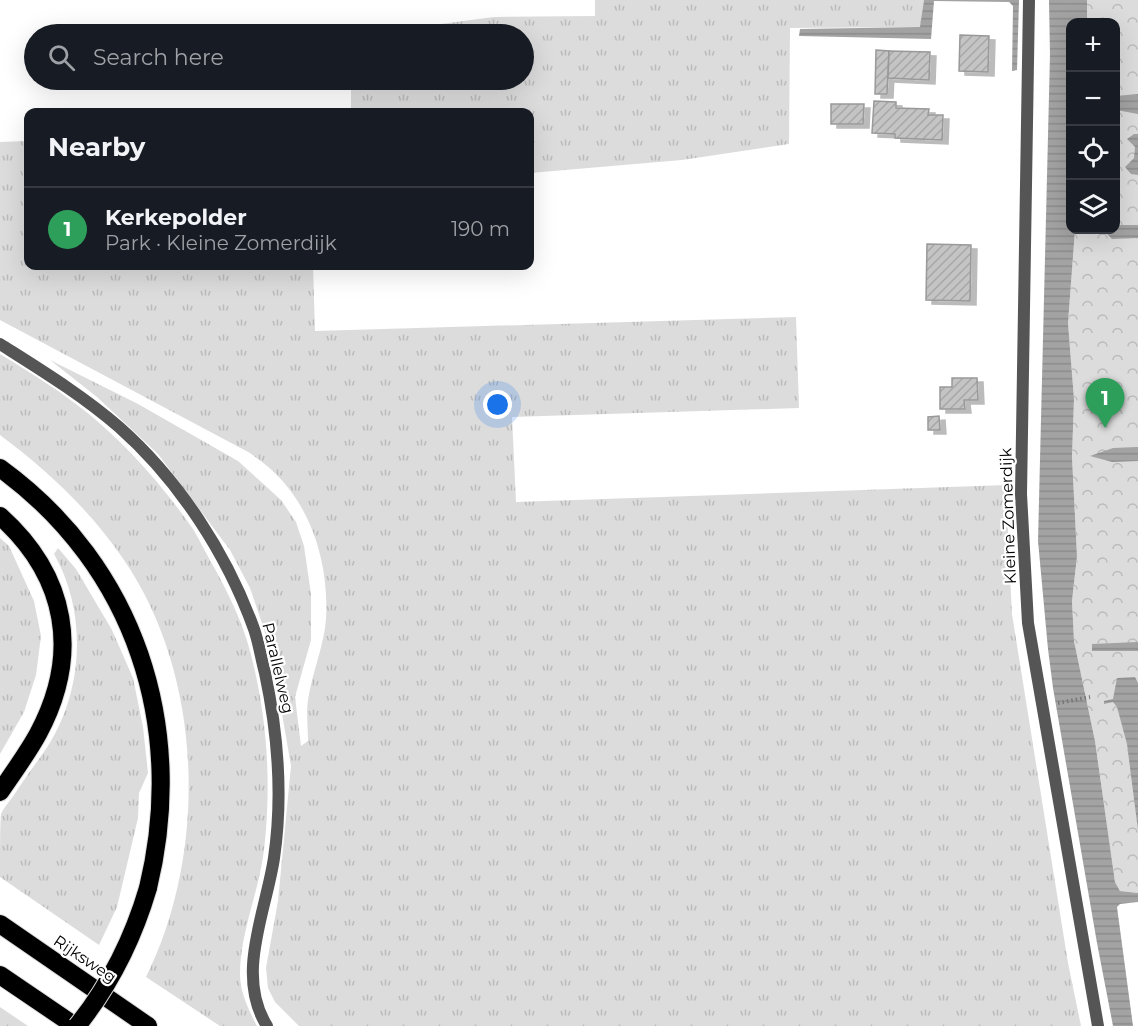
<!DOCTYPE html>
<html lang="en">
<head>
<meta charset="utf-8">
<style>
	:root { --surface:#171b24; --page:#20242c; --text:#f1f3f6; --muted:#9ea1a6; --line:#363941; --accent:#858687 }
	body { margin:0; font-family:Montserrat,sans-serif; background:var(--page); color:var(--text) }
	.controls { position:absolute; right:18px; top:18px; display:grid; overflow:hidden; border-radius:12px; box-shadow:0 6px 24px #0002 }
	.controls button { width:54px; height:54px; display:grid; place-items:center; padding:0; border:0; border-bottom:2px solid var(--line); background:var(--surface); color:var(--text); font:30px sans-serif }
	.you { position:absolute; left:498px; top:405px; width:21px; height:21px; margin:-15px; border:4px solid #fff; border-radius:50%; background:#1a73e8; box-shadow:0 0 0 9px #1a73e833 }
	.badge { display:grid; place-items:center; width:39px; height:39px; border-radius:50%; background:var(--accent); color:#fff; font-size:20px; font-weight:700 }
	.pin { position:absolute; translate:-50% -50px; filter:drop-shadow(0 2px 3px #0008) }
	.pin::after { content:''; position:absolute; top:32px; width:21px; height:18px; background:inherit; clip-path:polygon(0 0,100% 0,50% 100%) }
	.list { margin:0; padding:0; list-style:none }
	h2 { display:flex; justify-content:space-between; align-items:center; height:78px; margin:0; padding:0 24px; font-size:26px }
	h2 small { font-size:20px; font-weight:400; color:var(--muted) }
	.list li { display:grid; grid-template-columns:39px 1fr auto; gap:18px; align-items:center; box-sizing:border-box; height:84px; padding:0 24px; border-top:2px solid var(--line) }
	.list b { display:block; font-size:22px; white-space:nowrap }
	.list p { margin:0; font-size:20px; white-space:nowrap; color:var(--muted) }
	.list em { font-size:20px; font-style:normal; color:var(--muted) }
	.icon { flex:none; width:33px; height:33px; fill:none; stroke:currentColor; stroke-width:2; stroke-linecap:round; stroke-linejoin:round }
	.map { position:relative; flex:none; width:1138px; height:1026px; overflow:hidden }
	.search { position:absolute; background:var(--surface); box-shadow:0 6px 24px #0002; left:24px; top:24px; width:510px; height:66px; display:flex; align-items:center; gap:15px; box-sizing:border-box; padding:0 21px; border-radius:33px; color:var(--muted); font-size:22px }
	.panel { position:absolute; background:var(--surface); box-shadow:0 6px 24px #0002; left:24px; top:108px; width:510px; height:162px; border-radius:12px }
	.map>svg:first-child { display:block }
	.grass { fill:url(#grass-tufts) }
	.park { fill:url(#park-crowns) }
	.water { fill:url(#water-rules) }
	.building { fill:url(#building-hatch); stroke:#999; stroke-width:1.5; filter:url(#shadow) }
	.lines { fill:none; stroke-linecap:round; stroke-linejoin:round }
	.motorway-casing { stroke:#dbdbdb; stroke-width:20 }
	.path { stroke:#777; stroke-width:4; stroke-dasharray:1.5 3; stroke-linecap:butt }
	.minor { stroke:#555; stroke-width:12 }
	.motorway { stroke:#000; stroke-width:18 }
	.motorway-bridge-casing { stroke:#dbdbdb; stroke-width:20; stroke-linecap:butt }
	.motorway-bridge { stroke:#000; stroke-width:18 }
	.labels { text-anchor:middle; dominant-baseline:central; stroke-width:4.5; stroke-linejoin:round; paint-order:stroke }
	.street-label { font-size:16px; fill:#000; stroke:#fff }
</style>
</head>
<body>
<div class="map">
<svg width="1138" height="1026" viewBox="0 0 1138 1026">
	<defs>
		<pattern id="grass-tufts" width="24" height="20" patternUnits="userSpaceOnUse" patternTransform="scale(1.5)"><rect width="24" height="20" fill="#dcdcdc"/><path d="M3 7l-1-3M5 7V3M7 7l1-3M15 17l-1-3M17 17v-4M19 17l1-3" fill="none" stroke="#bbb"/></pattern>
		<pattern id="park-crowns" width="20" height="18" patternUnits="userSpaceOnUse" patternTransform="scale(1.5)"><rect width="20" height="18" fill="#dcdcdc"/><path d="M2 6a3 3 0 1 1 6 0M12 15a3 3 0 1 1 6 0" fill="none" stroke="#bbb"/></pattern>
		<pattern id="water-rules" width="6" height="5" patternUnits="userSpaceOnUse" patternTransform="scale(1.5)"><rect width="6" height="5" fill="#a3a3a3"/><path d="M0 2.5h6" fill="none" stroke="#8b8b8b"/></pattern>
		<pattern id="building-hatch" width="6" height="6" patternUnits="userSpaceOnUse" patternTransform="scale(1.5)"><rect width="6" height="6" fill="#c4c4c4"/><path d="M-1 1l2-2M0 6l6-6M5 7l2-2" fill="none" stroke="#a7a7a7"/></pattern>
		<filter id="shadow"><feDropShadow dx="6" dy="4" stdDeviation="0" flood-color="#0004"/></filter>
	</defs>
	<rect width="100%" height="100%" fill="#fff"/>
	<g class="grass">
		<path d="M595,0H924L921,27L790,28L789,144L682,160L530,173V112H351V80H524V34H365L494,17L595,16Z"/>
		<path d="M28,141V266H313L315,331L796,317L799,408L512,417L516,502L1007,485L1008,534L1012,614L1068,963L1081,1026H299L275,1002L268,988L266,968L278,901L291,766L275,673L264,629L250,588L230,550L158,454L97,397L50,360L138,404L238,461L281,500L296,522L304,546L311,594V640L295,697L301,746L308,741C308,728 306,713 308,700C312,673 324,646 326,619C329,566 313,510 275,473C267,465 258,459 250,453L0,320V142Z"/>
		<path d="M0,354C26,370 52,386 76,404C121,438 161,483 193,529C201,542 207,556 215,569C228,593 240,617 248,644C267,710 272,782 264,850C259,892 240,932 240,975C240,992 249,1011 257,1026H220L146,977C208,852 204,677 124,560C90,510 48,471 0,435Z"/>
		<path d="M0,538L9,546L34,601L41,636L36,675L24,712L0,754Z"/>
		<path d="M58,548L76,569L112,630L133,678L143,727L148,773L139,793L138,818L117,907L99,945L0,877C0,865 0,823 1,814C4,807 10,801 14,795C25,778 37,762 48,746C84,689 87,612 54,554Z"/>
		<path d="M0,1007L28,1026H0Z"/>
	</g>
	<path class="park" d="M1087,0H1138V893L1120,891L1115,882L1095,741L1074,641L1072,601L1077,556L1072,457L1074,399L1068,323L1075,230H1116V22H1087Z"/>
	<g class="water">
		<path d="M924,0H1019L1017,70L1012,71L1013,6L1009,2L934,1L931,39L799,36L800,29L920,27Z"/>
		<path d="M1049,0H1087V22H1070V230H1075L1068,323L1074,399L1072,457L1077,556L1072,601L1074,641L1095,741L1115,882L1120,891L1138,893V902L1120,904L1117,907L1133,1026H1113L1097,943L1053,688L1048,649L1038,541L1050,55Z"/>
		<path d="M1138,94V114L1116,110V96Z"/>
		<path d="M1134,134H1138V175L1131,174L1125,167L1134,158L1135,147L1127,139Z"/>
		<path d="M1116,225H1138V238L1112,239L1104,231L1116,230Z"/>
		<path d="M1138,447V461L1112,462L1090,456L1113,448Z"/>
		<path d="M1138,642V651H1092V644Z"/>
		<path d="M1135,677L1138,683V830L1127,744L1117,707L1113,702L1104,704V701L1113,699L1117,678Z"/>
	</g>
	<g class="building">
		<path d="M960,35L989,36L988,72L959,71Z"/>
		<path d="M876,50L889,51L887,94H875Z"/>
		<path d="M889,51L930,52L929,80L888,78Z"/>
		<path d="M874,101L896,102V108L929,109L928,115H943L942,140L895,138V134L872,133Z"/>
		<path d="M831,104H864L863,124H831Z"/>
		<path d="M927,244L971,245L970,301L926,300Z"/>
		<path d="M952,378H977L978,400H964L965,409H940V387H952Z"/>
		<path d="M939,416L940,430H928V417Z"/>
	</g>
	<g class="lines">
		<g class="motorway-casing">
			<g id="motorway">
				<path d="M0,468C136,567 187,727 148,888"/>
				<path d="M0,516C67,576 81,654 38,734C27,754 13,773 0,792"/>
				<path d="M0,924L148,1026"/>
				<path d="M0,975L75,1026"/>
			</g>
		</g>
		<path class="path" d="M1058,703L1090,697"/>
		<g class="minor">
			<path d="M1029,0L1021,494L1028,623L1098,1026"/>
			<path d="M0,344C41,370 82,395 119,427C179,480 227,554 254,629C259,643 261,659 265,673C278,734 283,797 274,858C266,912 235,975 267,1026"/>
		</g>
		<use href="#motorway" class="motorway"/>
		<g class="motorway-bridge-casing">
			<path id="motorway-bridge" d="M77,1026C110,985 133,939 148,888"/>
		</g>
		<use href="#motorway-bridge" class="motorway-bridge"/>
	</g>
	<g class="labels">
		<g class="street-label">
			<text transform="translate(1008 516) rotate(-92)">Kleine Zomerdijk</text>
			<text transform="translate(278 668) rotate(77)">Parallelweg</text>
			<text transform="translate(85 959) rotate(34)">Rijksweg</text>
		</g>
	</g>
</svg>
<div class="controls">
<button>+</button>
<button>−</button>
<button><svg class="icon" aria-label="locate" viewBox="0 0 24 24"><circle cx="12" cy="12" r="6"/><path d="M12 2v4M12 18v4M2 12h4M18 12h4"/></svg></button>
<button><svg class="icon" aria-label="layers" viewBox="0 0 24 24"><path d="M12 4l9 5-9 5-9-5zM3 14l9 5 9-5"/></svg></button>
</div>
<div class="you"></div>
<div class="pin badge" style="left:1105px;top:428px;background:#2e9e5b">1</div>
<div class="search"><svg class="icon" aria-label="search" viewBox="0 0 24 24"><circle cx="10" cy="10" r="6"/><path d="M15 15l6 6"/></svg>Search here</div>
<section class="panel">
<h2>Nearby<small></small></h2>
<ul class="list">
<li><span class="badge" style="background:#2e9e5b">1</span><div><b>Kerkepolder</b><p>Park · Kleine Zomerdijk</p></div><em>190 m</em></li>
</ul>
</section>
</div>
</body>
</html>
